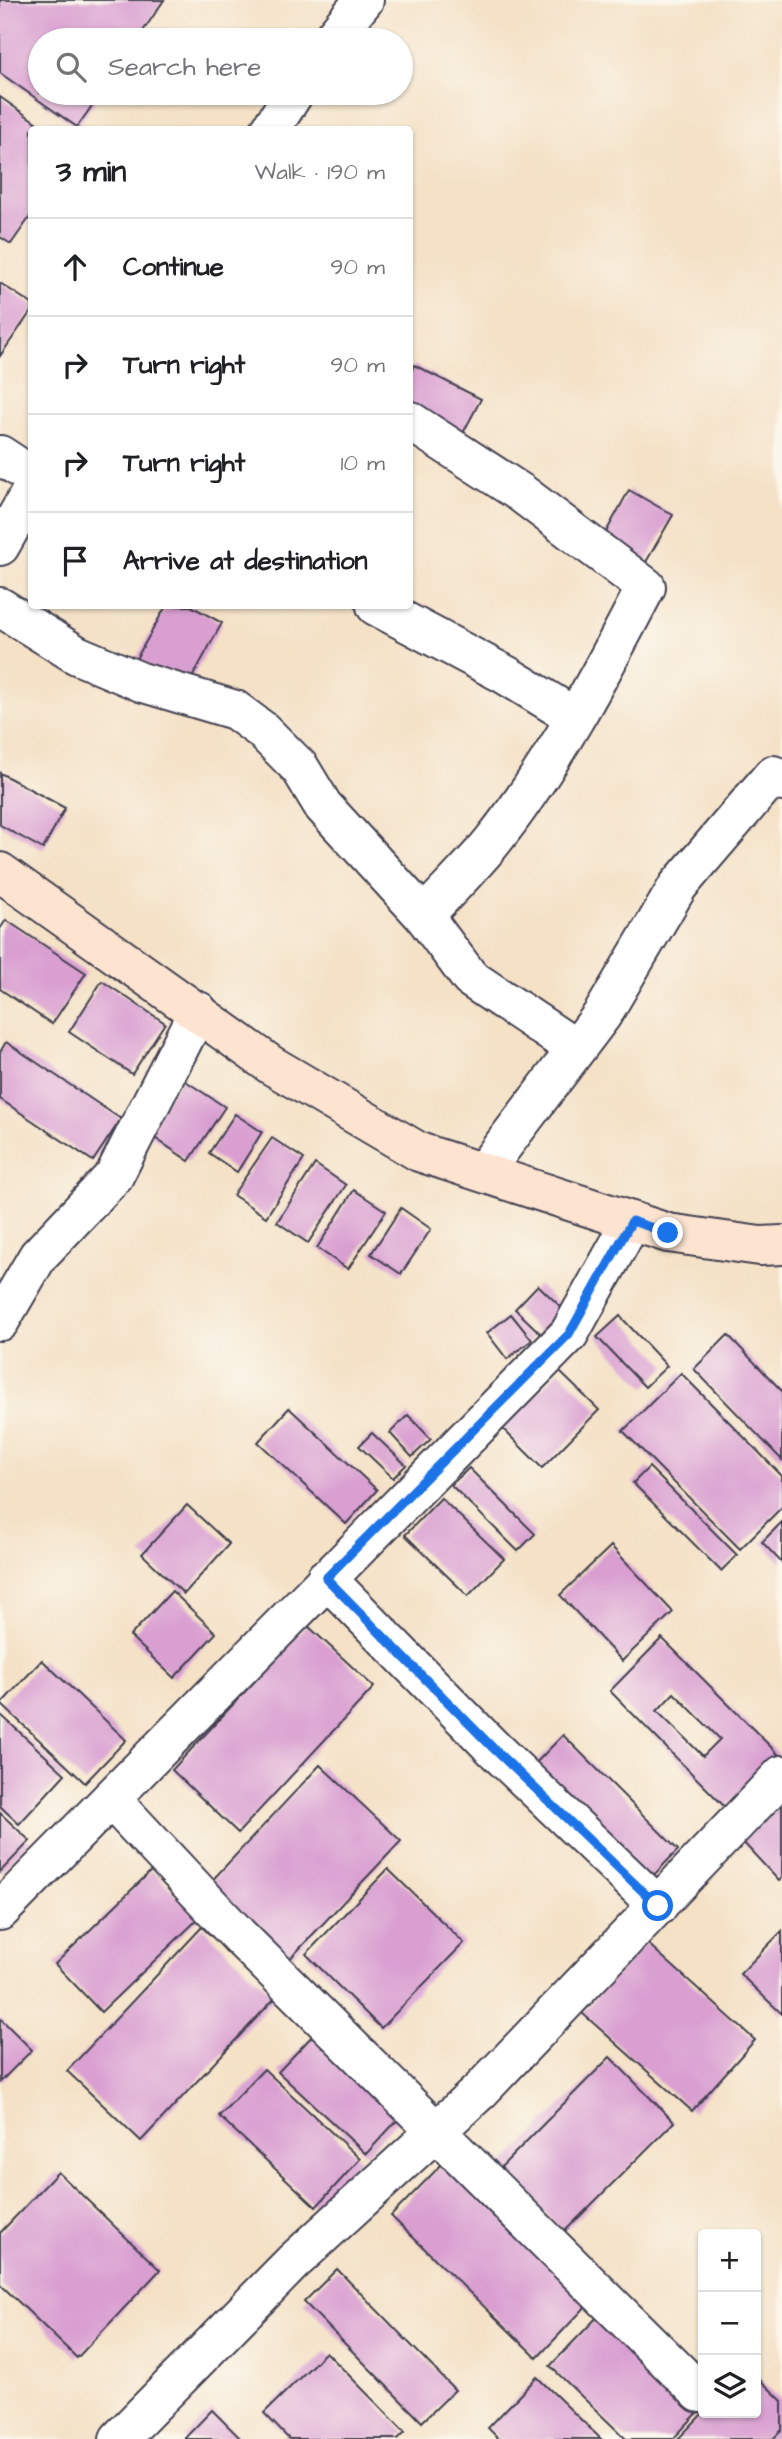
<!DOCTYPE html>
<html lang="en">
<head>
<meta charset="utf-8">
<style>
	:root { --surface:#fff; --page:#f2f2f2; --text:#202124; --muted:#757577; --line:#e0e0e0 }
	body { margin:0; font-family:"Architects Daughter",sans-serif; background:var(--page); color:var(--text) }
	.controls { position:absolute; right:21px; bottom:21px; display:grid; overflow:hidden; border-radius:7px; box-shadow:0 2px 5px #0004 }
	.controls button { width:63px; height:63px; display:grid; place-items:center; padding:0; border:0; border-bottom:2px solid var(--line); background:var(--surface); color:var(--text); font:35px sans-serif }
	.stop { position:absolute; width:21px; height:21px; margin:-16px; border:5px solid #1a73e8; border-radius:50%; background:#fff }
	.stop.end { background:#1a73e8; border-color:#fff; box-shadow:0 2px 7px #0008 }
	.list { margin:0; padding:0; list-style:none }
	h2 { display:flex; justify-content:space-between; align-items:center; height:91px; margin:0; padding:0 28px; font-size:30px }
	h2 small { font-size:23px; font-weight:400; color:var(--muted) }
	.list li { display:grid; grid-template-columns:46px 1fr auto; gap:21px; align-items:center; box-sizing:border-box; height:98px; padding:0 28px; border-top:2px solid var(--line) }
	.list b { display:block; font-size:26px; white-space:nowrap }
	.list em { font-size:23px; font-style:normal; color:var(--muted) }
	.icon { flex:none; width:38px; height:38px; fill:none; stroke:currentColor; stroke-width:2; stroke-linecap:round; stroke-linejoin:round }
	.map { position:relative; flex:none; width:782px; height:2439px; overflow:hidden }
	.search { position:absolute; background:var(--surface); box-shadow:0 2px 5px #0004; left:28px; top:28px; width:385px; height:77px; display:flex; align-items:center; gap:18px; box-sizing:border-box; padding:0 24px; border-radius:38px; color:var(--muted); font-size:26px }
	.panel { position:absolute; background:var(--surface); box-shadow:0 2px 5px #0004; left:28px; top:126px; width:385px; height:483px; border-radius:7px }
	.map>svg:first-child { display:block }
	.building { fill:#d99fd1; fill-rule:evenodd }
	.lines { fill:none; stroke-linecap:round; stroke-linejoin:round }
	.street-casing { stroke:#423f50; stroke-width:42 }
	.secondary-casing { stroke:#423f50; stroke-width:42 }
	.street { stroke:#fff; stroke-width:38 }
	.secondary { stroke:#fde4d1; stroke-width:38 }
	.route { stroke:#1a73e8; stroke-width:9 }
</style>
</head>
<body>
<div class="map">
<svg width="782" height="2439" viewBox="0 0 782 2439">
	<rect width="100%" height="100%" fill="#fbf7ec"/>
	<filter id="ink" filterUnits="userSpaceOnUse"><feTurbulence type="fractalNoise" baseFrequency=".0143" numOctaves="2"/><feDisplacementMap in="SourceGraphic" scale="14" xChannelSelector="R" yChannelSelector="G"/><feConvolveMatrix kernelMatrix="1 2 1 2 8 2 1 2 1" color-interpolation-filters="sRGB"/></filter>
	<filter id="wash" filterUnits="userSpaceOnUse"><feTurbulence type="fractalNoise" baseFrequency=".00686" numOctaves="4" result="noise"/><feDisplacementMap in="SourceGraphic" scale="28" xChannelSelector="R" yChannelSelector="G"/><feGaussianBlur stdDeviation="1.57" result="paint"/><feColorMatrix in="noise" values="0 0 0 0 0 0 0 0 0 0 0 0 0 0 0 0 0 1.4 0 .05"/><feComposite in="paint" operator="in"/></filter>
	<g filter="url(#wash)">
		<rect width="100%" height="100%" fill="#f4e1c6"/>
		<g id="blocks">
			<g class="building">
				<path d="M0,0H164L137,40H40V93H101L77,127L0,73Z"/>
				<path d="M0,97L47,130H32V214L11,244L0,237Z"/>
				<path d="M0,283L32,304V310L0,356Z"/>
				<path d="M414,365L481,399L461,437L410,410V374Z"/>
				<path d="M629,490L673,515L642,569L599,545Z"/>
				<path d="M166,606H191L222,623L187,687L136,659Z"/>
				<path d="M0,773L65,808L43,849L0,825Z"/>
				<path d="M6,920L86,973L52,1024L0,989V929Z"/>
				<path d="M102,981L165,1023L132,1074L69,1032Z"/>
				<path d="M6,1042L121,1119L93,1161L0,1099V1052Z"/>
				<path d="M181,1078L225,1107L189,1161L146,1132Z"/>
				<path d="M235,1114L262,1132L237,1172L209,1153Z"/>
				<path d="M272,1138L304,1159L266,1217L233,1195Z"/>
				<path d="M315,1164L346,1185L308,1243L277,1222Z"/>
				<path d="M354,1190L386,1211L348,1269L317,1248Z"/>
				<path d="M401,1208L431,1229L401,1274L371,1254Z"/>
				<path d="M538,1285L564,1310L541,1334L515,1309Z"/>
				<path d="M511,1314L532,1340L507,1359L487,1333Z"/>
				<path d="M620,1316L667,1366L645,1387L597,1337Z"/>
				<path d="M728,1335L782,1391V1460L694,1369Z"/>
				<path d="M559,1371L599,1410L542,1468L502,1428Z"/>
				<path d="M681,1373L782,1476V1507L740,1549L623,1431Z"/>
				<path d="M289,1408L377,1490L346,1524L258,1442Z"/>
				<path d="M408,1415L431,1439L412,1457L390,1433Z"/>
				<path d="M372,1433L406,1465L393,1478L359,1446Z"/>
				<path d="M649,1467L737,1555L721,1571L633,1483Z"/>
				<path d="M469,1468L535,1534L518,1551L451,1485Z"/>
				<path d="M441,1498L504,1559L468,1596L405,1535Z"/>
				<path d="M187,1505L229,1544L184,1594L142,1554Z"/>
				<path d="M782,1522V1563L762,1542Z"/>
				<path d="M611,1546L673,1612L622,1661L560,1595Z"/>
				<path d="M172,1591L216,1633L174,1678L130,1636Z"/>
				<path d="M307,1625L374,1687L238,1833L172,1770Z"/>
				<path d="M662,1638L778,1754L725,1807L610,1691ZM674,1693L720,1739L703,1756L657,1711Z"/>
				<path d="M42,1660L126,1740L85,1783L1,1704Z"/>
				<path d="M0,1714L65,1774L19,1824L0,1806Z"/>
				<path d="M563,1735L678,1850L645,1884L530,1769Z"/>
				<path d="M320,1765L401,1841L284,1965L204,1889Z"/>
				<path d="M782,1803V1878L779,1881L742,1841Z"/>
				<path d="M0,1813L30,1841L0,1872Z"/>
				<path d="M388,1869L464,1943L381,2028L306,1954Z"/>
				<path d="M152,1870L199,1918L101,2012L55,1964Z"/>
				<path d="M202,1927L276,1997L141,2141L67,2071Z"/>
				<path d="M782,1931V2014L740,1974Z"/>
				<path d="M646,1942L755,2040L692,2111L582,2013Z"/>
				<path d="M0,2018L32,2050L0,2082Z"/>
				<path d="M316,2032L403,2114L366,2154L278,2072Z"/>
				<path d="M610,2057L674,2122L564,2232L500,2168Z"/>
				<path d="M264,2069L360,2159L316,2207L219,2116Z"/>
				<path d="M447,2159L592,2300L537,2358L391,2216Z"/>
				<path d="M58,2172L160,2270L77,2358L0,2284V2233Z"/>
				<path d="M337,2269L455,2390L422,2422L304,2302Z"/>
				<path d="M604,2310L703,2407L673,2439H626L550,2366Z"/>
				<path d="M326,2352L405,2432L398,2439H289L264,2413Z"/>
				<path d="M756,2376L782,2401V2430L773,2439H678L703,2413H756Z"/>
				<path d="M537,2377L601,2439H499L488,2428Z"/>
				<path d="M212,2410L241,2439H184Z"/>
			</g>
		</g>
	</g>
	<g filter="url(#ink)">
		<use href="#blocks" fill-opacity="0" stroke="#423f50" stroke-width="2"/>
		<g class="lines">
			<g class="street-casing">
				<g id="street">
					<path d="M331,40L364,0"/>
					<path d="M270,130L294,93"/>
					<path d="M0,455L32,476"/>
					<path d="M0,546L32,490"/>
					<path d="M376,606L506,675L573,716"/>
					<path d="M0,607L77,655L141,682L235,710L262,730L300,768L323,806L424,916C446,892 471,868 492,842C552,767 602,672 646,587L521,493L410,421"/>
					<path d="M424,916L470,978L576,1049"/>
					<path d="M483,1172L602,1015L678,886L773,775L782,782"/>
					<path d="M0,1321L38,1256L114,1176L198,1011"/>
					<path d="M326,1578L493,1748L658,1906"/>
					<path d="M111,1799L239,1936L700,2393"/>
					<path d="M0,1911L569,1334L632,1221"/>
					<path d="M119,2439L293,2262L481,2090L782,1775"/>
				</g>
			</g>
			<g class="secondary-casing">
				<path id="secondary" d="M0,872L271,1065L419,1152L668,1233L760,1246L782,1245"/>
			</g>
			<use href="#street" class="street"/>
			<use href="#secondary" class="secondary"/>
		</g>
	</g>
	<g class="lines" filter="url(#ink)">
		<path class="route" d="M658,1906L493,1748L326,1578L569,1334L632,1221L668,1233"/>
	</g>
</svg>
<div class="controls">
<button>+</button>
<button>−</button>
<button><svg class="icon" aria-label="layers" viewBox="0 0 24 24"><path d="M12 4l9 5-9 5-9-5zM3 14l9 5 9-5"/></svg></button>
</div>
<div class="stop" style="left:658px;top:1906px"></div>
<div class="stop end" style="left:668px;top:1233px"></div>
<div class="search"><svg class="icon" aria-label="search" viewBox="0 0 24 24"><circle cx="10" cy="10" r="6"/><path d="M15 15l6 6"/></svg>Search here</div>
<section class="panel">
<h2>3 min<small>Walk · 190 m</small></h2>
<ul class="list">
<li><svg class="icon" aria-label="ahead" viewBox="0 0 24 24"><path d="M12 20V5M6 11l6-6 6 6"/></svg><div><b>Continue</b></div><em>90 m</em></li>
<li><svg class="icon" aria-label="right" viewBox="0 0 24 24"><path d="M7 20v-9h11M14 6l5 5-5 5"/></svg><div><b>Turn right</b></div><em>90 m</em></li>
<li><svg class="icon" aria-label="right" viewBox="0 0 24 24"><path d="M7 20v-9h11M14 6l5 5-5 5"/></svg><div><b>Turn right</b></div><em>10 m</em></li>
<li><svg class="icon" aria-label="arrive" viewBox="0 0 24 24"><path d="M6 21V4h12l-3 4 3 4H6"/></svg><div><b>Arrive at destination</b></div></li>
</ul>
</section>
</div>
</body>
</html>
